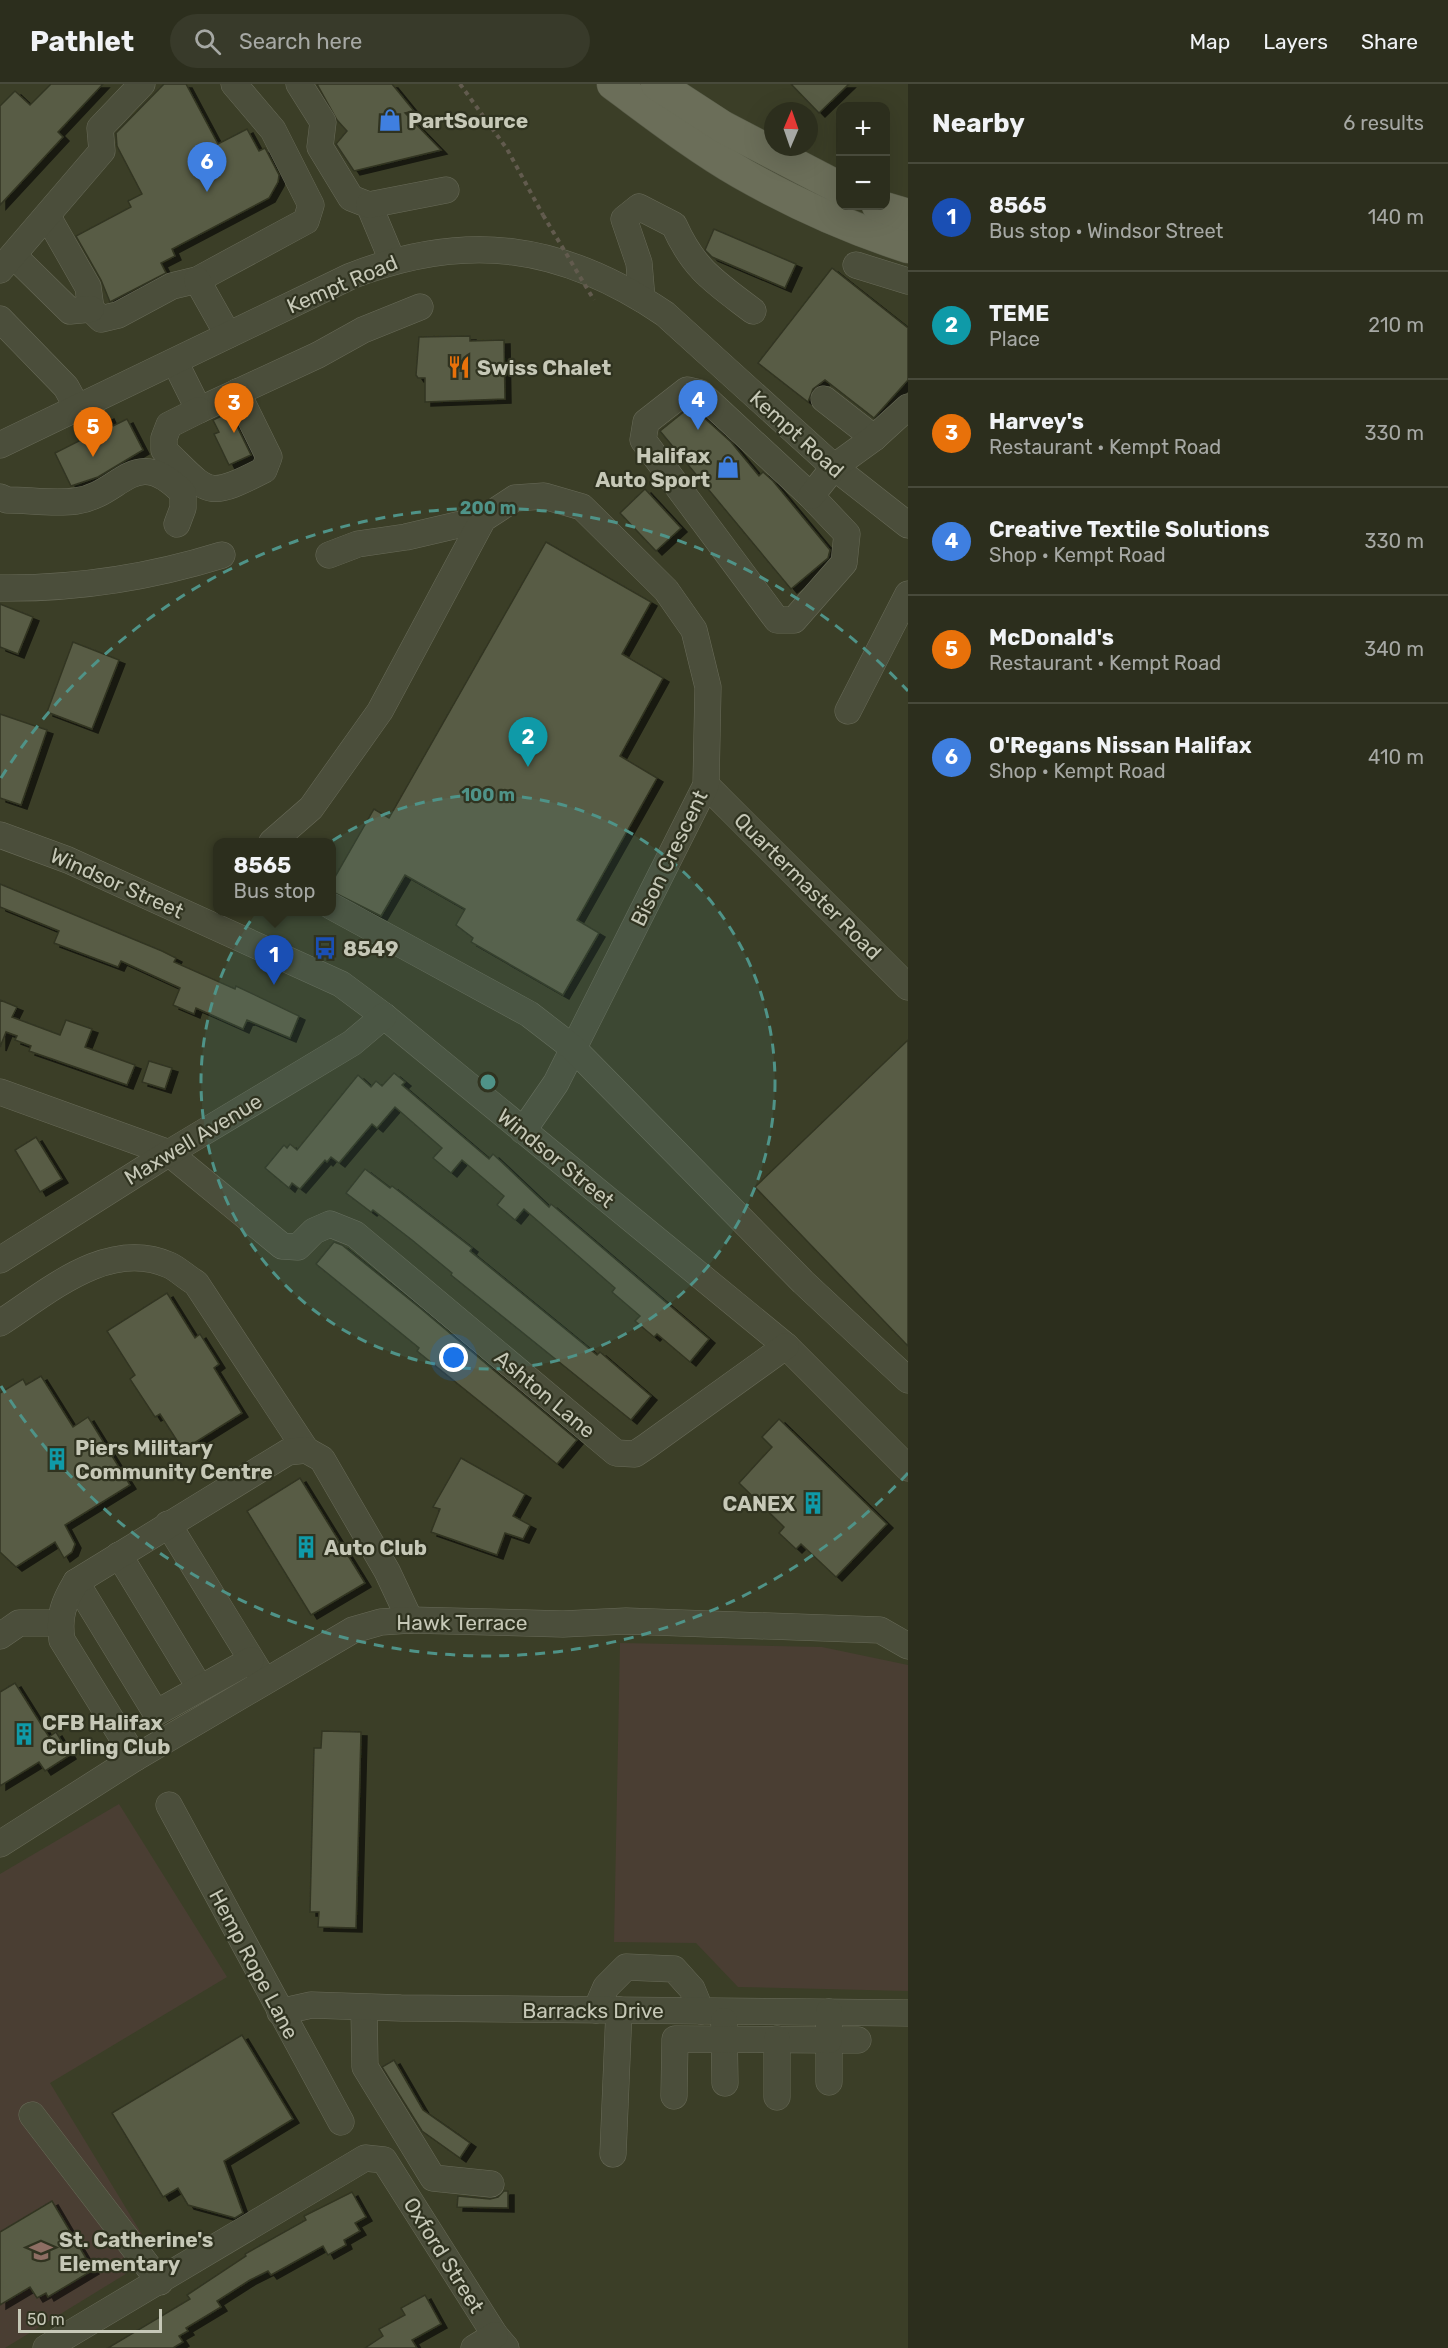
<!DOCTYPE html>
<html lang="en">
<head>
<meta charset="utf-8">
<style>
	:root { --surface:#2c2e1d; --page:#383a2a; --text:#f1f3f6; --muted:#a6a8a4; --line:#484a3b; --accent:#e0ef96 }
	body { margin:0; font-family:Rubik,sans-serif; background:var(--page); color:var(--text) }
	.controls { position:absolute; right:18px; top:18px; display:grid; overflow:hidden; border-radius:12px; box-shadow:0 6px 24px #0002 }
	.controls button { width:54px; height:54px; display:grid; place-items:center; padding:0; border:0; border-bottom:2px solid var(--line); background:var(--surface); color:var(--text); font:30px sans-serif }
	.compass { position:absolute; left:764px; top:18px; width:54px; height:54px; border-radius:50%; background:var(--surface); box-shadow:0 6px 24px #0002; rotate:2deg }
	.scale { position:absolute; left:18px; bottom:15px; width:144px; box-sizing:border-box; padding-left:6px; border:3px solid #c6c8b7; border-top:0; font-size:16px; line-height:21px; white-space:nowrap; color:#c6c8b7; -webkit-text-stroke:4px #303320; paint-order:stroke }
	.you { position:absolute; left:454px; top:1274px; width:21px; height:21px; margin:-15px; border:4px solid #fff; border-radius:50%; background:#1a73e8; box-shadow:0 0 0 9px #1a73e833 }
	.badge { display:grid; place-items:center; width:39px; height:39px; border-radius:50%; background:var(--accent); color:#fff; font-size:20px; font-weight:700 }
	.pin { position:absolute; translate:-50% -50px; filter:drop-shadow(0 2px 3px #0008) }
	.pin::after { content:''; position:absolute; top:32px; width:21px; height:18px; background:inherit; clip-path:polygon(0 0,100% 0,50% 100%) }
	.popup { position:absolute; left:213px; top:754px; width:123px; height:78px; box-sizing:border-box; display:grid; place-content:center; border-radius:12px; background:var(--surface); filter:drop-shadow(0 2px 4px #0005); font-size:20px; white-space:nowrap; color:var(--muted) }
	.popup b { font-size:22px; color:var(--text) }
	.popup::after { content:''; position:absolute; left:50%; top:100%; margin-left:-12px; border:12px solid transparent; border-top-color:var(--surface) }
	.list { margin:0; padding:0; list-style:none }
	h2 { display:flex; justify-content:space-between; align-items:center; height:78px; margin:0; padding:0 24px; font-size:26px }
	h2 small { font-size:20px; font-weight:400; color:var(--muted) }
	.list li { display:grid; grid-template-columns:39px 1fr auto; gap:18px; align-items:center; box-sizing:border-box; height:108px; padding:0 24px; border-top:2px solid var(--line) }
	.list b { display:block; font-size:22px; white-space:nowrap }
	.list p { margin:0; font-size:20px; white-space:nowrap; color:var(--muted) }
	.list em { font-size:20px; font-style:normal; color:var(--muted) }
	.icon { flex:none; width:33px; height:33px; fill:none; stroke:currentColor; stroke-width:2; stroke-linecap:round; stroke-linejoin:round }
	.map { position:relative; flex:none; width:908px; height:2264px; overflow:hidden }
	header { display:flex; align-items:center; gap:36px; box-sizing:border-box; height:84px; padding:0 30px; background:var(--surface); border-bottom:2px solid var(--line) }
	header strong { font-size:28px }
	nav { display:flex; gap:33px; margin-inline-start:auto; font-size:21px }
	.search { width:420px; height:54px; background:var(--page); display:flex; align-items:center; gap:15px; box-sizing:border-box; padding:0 21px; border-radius:33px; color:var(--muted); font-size:22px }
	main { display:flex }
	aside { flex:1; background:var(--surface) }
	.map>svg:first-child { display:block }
	.green { fill:#4a3e33 }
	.building { fill:#595c44; stroke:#323522; stroke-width:1.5; filter:url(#shadow) }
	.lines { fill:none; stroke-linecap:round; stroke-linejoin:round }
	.minor-casing { stroke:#696b59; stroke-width:27 }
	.major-casing { stroke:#575a47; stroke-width:33 }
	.path { stroke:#625b4e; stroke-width:4; stroke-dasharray:4.5 4.5; stroke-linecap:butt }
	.minor { stroke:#4b4e3b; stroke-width:26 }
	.major { stroke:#6b6e59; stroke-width:32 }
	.path-bridge { stroke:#625b4e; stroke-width:4; stroke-dasharray:4.5 4.5; stroke-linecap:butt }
	.ring { fill:none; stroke:#4f9388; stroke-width:3; stroke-dasharray:10 8 }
	.labels { text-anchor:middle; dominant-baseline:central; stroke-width:4.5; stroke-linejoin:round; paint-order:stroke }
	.poi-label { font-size:21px; font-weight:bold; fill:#c6c8b7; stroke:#303320; text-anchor:start }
	.street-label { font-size:21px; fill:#c6c8b7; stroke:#303320 }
	.centre { fill:#4f9388; stroke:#303320; stroke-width:3 }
	.ring-label { font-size:18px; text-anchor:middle; font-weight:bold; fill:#4f9388; stroke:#303320; stroke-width:4.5; stroke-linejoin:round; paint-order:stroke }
</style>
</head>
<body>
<header>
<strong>Pathlet</strong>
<div class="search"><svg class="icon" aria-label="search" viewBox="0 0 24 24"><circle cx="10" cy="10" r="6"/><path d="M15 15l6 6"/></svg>Search here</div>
<nav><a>Map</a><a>Layers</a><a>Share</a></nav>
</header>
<main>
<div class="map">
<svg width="908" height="2264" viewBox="0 0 908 2264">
	<defs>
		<filter id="shadow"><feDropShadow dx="6" dy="4" stdDeviation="0" flood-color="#0009"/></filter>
	</defs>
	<rect width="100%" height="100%" fill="#3b3e27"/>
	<g class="green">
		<path d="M620,1559L822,1563L908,1581V1907L738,1903L696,1859L614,1858Z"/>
		<path d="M119,1720L227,1893L50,1999L152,2167L124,2191L5,2264H0V1790Z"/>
	</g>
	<g class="building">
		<path d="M51,0H103L58,48L63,53L0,121V22L15,7L30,21Z"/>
		<path d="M164,0H186L218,60L247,45L259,67L265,64L279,91L278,98L269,114L172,165L175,172L161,179L166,189L110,218L101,196L76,152L131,123L128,117L142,110L117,62L116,49Z"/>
		<path d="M317,0H392L414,27L405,29L441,66L354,87L336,60L347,47L337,36Z"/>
		<path d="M791,0H849L819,29Z"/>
		<path d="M714,145L796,180L785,204L712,173L705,166Z"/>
		<path d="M832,184L908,244V296L874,334L825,296L813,305L808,318L758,279Z"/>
		<path d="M470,252V257L504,256L505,315L425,318V294H418L416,291L419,253Z"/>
		<path d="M691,322L731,358L759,392L763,388L773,397L830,466L828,474L791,505L660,347Z"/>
		<path d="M230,328L251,371L229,381L214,350L219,348L213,336Z"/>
		<path d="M108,331L113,342L127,335L143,366L98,393L71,402L55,369L85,354L80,345Z"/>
		<path d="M645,405L681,444L656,467L620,429Z"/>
		<path d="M546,458L651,518L622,570L663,594L620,672L657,694L577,836L599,849L563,911L471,858L473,854L456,841L465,825L405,791L381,832L331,807V800L374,725L389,734Z"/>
		<path d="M0,520L33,533L18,570L0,563Z"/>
		<path d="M73,558L119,576L92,645L47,628Z"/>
		<path d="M0,630L47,646L21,721L0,714Z"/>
		<path d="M0,800L162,867L176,874L174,878L235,905L236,902L299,932L290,954L247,936L243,945L196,924L194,930L173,921L180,904L121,877L118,883L54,859L59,847L0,823Z"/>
		<path d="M0,916L17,923L12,933L60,951L66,936L92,945L85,963L135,981L127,1001L29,967L31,962L15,956L17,952L6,948L0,963Z"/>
		<path d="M908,956V1262L755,1103Z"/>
		<path d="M149,977L172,984L165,1005L142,998Z"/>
		<path d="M394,989L405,998L402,1001L489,1075L493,1070L549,1123L551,1120L709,1255L690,1278L657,1250L654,1253L635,1237L640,1232L612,1208L615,1204L524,1125L515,1136L497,1121L504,1112L462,1076L451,1089L433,1074L442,1064L395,1023L377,1044L372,1040L339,1079L331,1073L327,1078L325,1076L300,1105L292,1099L289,1104L265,1084L284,1061L287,1064L290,1060L297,1066L358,991L371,1003L376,997L382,1002Z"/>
		<path d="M36,1053L62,1095L40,1108L15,1066Z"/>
		<path d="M365,1085L390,1104L392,1102L472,1164L470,1167L597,1271L600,1268L651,1312L631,1336L451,1191L452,1189L412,1156L373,1126L371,1128L346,1109Z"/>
		<path d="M334,1158L342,1161L420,1224L577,1356L557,1380L417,1267L419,1264L316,1180Z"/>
		<path d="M167,1209L195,1254L200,1250L219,1280L214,1284L242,1329L183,1366L160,1330L155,1333L130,1295L135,1291L107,1247Z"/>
		<path d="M41,1292L73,1343L88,1333L130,1401L65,1441L75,1460L72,1468L64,1474L55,1458L16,1483L0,1468V1309L23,1295L26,1301Z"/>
		<path d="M779,1335L887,1440L836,1493L801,1460L796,1465L779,1449L784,1443L739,1399L772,1363L762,1353Z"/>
		<path d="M461,1374L525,1410L513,1432L530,1441L523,1455L505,1449L497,1471L431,1448L440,1425L433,1423Z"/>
		<path d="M300,1394L365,1499L311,1531L247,1427Z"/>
		<path d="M15,1599L49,1653L56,1648L70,1671L45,1687L39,1678L0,1702V1608Z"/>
		<path d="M322,1647L361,1648L356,1844L318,1843L319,1828H310L314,1664H321Z"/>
		<path d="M242,1951L293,2035L224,2077L243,2129L235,2134L188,2121L178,2104L163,2113L112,2029Z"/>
		<path d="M394,1976L423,2026L470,2059L460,2074L422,2047L382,1983Z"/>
		<path d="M504,2107H508V2124L457,2123L458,2112L490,2115L498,2113Z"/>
		<path d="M352,2108L366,2133L355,2139L360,2147L344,2156L346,2161L328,2171L323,2162L271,2191L268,2187L250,2196L217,2217L221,2223L186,2244L188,2247L179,2252L183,2258L173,2264H108L190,2215L187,2211L246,2172L245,2170L306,2136L304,2132Z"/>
		<path d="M52,2117L93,2186L48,2213L46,2209L37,2214L30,2203L0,2221V2148Z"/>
		<path d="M425,2211L441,2240L412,2256L417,2264H365L383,2252L379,2245L405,2231L401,2224Z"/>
	</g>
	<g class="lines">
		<g class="minor-casing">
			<g id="minor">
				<path d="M299,0L323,38L320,63L351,114L369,121L392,176"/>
				<path d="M369,121L446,106"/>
				<path d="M48,133L88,203L91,225L101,235L118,231L172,202L197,196L306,137L311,121L273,46L234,0"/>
				<path d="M14,172L70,227L91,225"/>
				<path d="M856,181L908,197"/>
				<path d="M0,186L102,67L100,44L142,0"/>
				<path d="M197,196L228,251"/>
				<path d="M642,215L639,179L624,135L639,123L674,141C694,186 715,198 753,227"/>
				<path d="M0,235L66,303L78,325"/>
				<path d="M175,278L199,326L318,271L363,246L420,223"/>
				<path d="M687,306L700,309L811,412L847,450L844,479L794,536H777L643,356L646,338Z"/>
				<path d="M824,315L874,354"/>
				<path d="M199,326L169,341L164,354V366C210,410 205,416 264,386L269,373L237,308"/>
				<path d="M0,361L351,192C467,147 562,160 665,230L834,383L908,441"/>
				<path d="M811,412L834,383L874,354L908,323"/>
				<path d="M0,413L7,416C29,416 54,420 76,417C122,411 134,359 183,409V424L177,440"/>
				<path d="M329,471L358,460L406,453L483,435"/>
				<path d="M0,504C77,505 148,494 222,471"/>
				<path d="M848,627L908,510"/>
				<path d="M706,701L908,903"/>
				<path d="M0,751L68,776L341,900L384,932L786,1262L908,1384"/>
				<path d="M272,758L311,724L380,627L483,435L515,414L544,412L582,423L666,506L694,546L708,603L706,701L556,999L523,1047"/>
				<path d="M331,822L529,930L573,964L803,1198L908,1296"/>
				<path d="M0,1008L169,1069L282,1162L298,1163L314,1147L330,1140L355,1150L616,1369L635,1370L647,1362L786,1262"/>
				<path d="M0,1176L169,1069L352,959L384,932"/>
				<path d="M0,1239C48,1208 108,1154 169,1181C178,1185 187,1194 196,1199L306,1366"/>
				<path d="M168,1440L261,1591"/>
				<path d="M119,1471L200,1604"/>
				<path d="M76,1498L156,1629L251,1576"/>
				<path d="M0,1552L19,1539H59"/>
				<path d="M135,1674L62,1556C58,1532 64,1518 76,1498L288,1368L306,1366L322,1375L387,1487L410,1536"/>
				<path d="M169,1721L341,2038"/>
				<path d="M0,1760L135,1674L353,1546L381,1538L410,1536L563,1540L626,1537L880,1546L908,1562"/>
				<path d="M364,1924L365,1983L433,2094L491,2100"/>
				<path d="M596,1926L606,1903L626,1883L674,1885L692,1905L701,1927"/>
				<path d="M280,1928L311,1921L401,1924L908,1929"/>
				<path d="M724,1937L725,1999"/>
				<path d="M829,1998V1956H858"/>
				<path d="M674,2012L675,1955L829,1956V1928"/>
				<path d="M777,2013V1955"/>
				<path d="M32,2031L160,2198"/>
				<path d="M613,2070L619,1926"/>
				<path d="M46,2264L365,2074L384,2076L495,2251L506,2264"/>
				<path d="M474,2264L495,2251"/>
			</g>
		</g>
		<g class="major-casing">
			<g id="major">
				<path d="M613,0C655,31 696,63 741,89C792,118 852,145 908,163"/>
				<path d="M657,0L723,43L840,104"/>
				<path d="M878,122L908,131"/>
			</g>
		</g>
		<path class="path" d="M460,0L507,65L543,131"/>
		<use href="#minor" class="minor"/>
		<use href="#major" class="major"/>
		<path class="path-bridge" d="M543,131L594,216"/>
	</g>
	<circle cx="488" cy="998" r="287" fill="#4f9388" fill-opacity=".12"/>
	<g class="ring">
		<circle cx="488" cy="998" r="287"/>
		<path d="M908 1389A574 574 0 0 1 1 1302M1 694A574 574 0 0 1 908 607"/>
	</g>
	<defs>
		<g id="shop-bare" transform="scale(1.8)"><path d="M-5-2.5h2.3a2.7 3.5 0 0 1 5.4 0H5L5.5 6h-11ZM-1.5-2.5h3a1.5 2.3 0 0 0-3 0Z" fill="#3f7fe0" stroke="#303320" stroke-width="2.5" paint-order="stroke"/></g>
		<g id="restaurant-bare" transform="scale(1.8)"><path d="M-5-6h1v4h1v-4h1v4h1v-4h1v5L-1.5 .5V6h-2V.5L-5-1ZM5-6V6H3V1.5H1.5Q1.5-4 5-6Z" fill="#e8710a" stroke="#303320" stroke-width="2.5" paint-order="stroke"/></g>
		<g id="bus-bare" transform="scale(1.8)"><path d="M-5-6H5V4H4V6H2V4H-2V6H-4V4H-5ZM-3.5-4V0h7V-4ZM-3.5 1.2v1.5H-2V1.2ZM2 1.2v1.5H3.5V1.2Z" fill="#1a4fb4" stroke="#303320" stroke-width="2.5" paint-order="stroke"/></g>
		<g id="building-bare" transform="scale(1.8)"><path d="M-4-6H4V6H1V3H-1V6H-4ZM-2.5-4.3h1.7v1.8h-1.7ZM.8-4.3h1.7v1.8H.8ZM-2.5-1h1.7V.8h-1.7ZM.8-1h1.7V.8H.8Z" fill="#0f9aa8" stroke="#303320" stroke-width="2.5" paint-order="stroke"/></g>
		<g id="school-bare" transform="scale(1.8)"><path d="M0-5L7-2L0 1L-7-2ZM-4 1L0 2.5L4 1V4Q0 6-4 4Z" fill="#8d6e63" stroke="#303320" stroke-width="2.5" paint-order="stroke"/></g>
	</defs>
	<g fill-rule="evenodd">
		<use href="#shop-bare" x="390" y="36"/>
		<use href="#restaurant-bare" x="459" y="283"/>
		<use href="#shop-bare" x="728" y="383"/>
		<use href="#bus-bare" x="325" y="864"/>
		<use href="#building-bare" x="57" y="1375"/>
		<use href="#building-bare" x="813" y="1419"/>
		<use href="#building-bare" x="306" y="1463"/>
		<use href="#building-bare" x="24" y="1650"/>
		<use href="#school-bare" x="41" y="2167"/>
	</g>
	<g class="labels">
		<g class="poi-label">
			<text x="408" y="36">PartSource</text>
			<text x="477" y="283">Swiss Chalet</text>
			<text x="710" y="371" text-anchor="end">Halifax<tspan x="710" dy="24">Auto Sport</tspan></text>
			<text x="343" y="864">8549</text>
			<text x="75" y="1363">Piers Military<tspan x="75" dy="24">Community Centre</tspan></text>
			<text x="795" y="1419" text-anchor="end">CANEX</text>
			<text x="324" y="1463">Auto Club</text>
			<text x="42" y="1638">CFB Halifax<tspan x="42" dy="24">Curling Club</tspan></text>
			<text x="59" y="2155">St. Catherine's<tspan x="59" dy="24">Elementary</tspan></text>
		</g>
		<g class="street-label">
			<text transform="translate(342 200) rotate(-23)">Kempt Road</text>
			<text transform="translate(797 350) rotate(42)">Kempt Road</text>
			<text transform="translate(669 774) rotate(-64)">Bison Crescent</text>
			<text transform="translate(117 799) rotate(24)">Windsor Street</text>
			<text transform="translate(808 802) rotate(45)">Quartermaster Road</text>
			<text transform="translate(193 1055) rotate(-31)">Maxwell Avenue</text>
			<text transform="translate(556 1074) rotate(39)">Windsor Street</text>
			<text transform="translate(545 1310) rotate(40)">Ashton Lane</text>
			<text x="462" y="1538">Hawk Terrace</text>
			<text transform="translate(254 1880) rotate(62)">Hemp Rope Lane</text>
			<text x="593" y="1926">Barracks Drive</text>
			<text transform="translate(444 2171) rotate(58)">Oxford Street</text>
		</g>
	</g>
	<circle cx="488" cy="998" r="9" class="centre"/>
	<g class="ring-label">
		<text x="488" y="430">200 m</text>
		<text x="488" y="717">100 m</text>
	</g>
</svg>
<div class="controls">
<button>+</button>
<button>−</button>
</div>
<svg class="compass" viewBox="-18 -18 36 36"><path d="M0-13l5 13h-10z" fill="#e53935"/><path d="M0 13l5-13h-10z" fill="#a6a8a4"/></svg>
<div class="scale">50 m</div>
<div class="you"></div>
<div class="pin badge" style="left:274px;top:901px;background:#1a4fb4">1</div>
<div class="popup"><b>8565</b>Bus stop</div>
<div class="pin badge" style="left:528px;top:683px;background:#0f9aa8">2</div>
<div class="pin badge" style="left:234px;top:349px;background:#e8710a">3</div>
<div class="pin badge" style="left:698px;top:346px;background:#3f7fe0">4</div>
<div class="pin badge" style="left:93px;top:373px;background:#e8710a">5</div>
<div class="pin badge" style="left:207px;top:108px;background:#3f7fe0">6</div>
</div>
<aside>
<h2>Nearby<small>6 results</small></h2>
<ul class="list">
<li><span class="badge" style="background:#1a4fb4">1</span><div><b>8565</b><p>Bus stop · Windsor Street</p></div><em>140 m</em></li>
<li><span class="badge" style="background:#0f9aa8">2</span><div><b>TEME</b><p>Place</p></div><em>210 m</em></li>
<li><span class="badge" style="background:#e8710a">3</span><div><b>Harvey's</b><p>Restaurant · Kempt Road</p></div><em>330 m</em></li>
<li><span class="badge" style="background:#3f7fe0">4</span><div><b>Creative Textile Solutions</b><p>Shop · Kempt Road</p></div><em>330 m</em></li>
<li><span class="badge" style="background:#e8710a">5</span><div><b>McDonald's</b><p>Restaurant · Kempt Road</p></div><em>340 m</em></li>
<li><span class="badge" style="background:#3f7fe0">6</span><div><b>O'Regans Nissan Halifax</b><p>Shop · Kempt Road</p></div><em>410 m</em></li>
</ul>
</aside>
</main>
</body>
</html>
